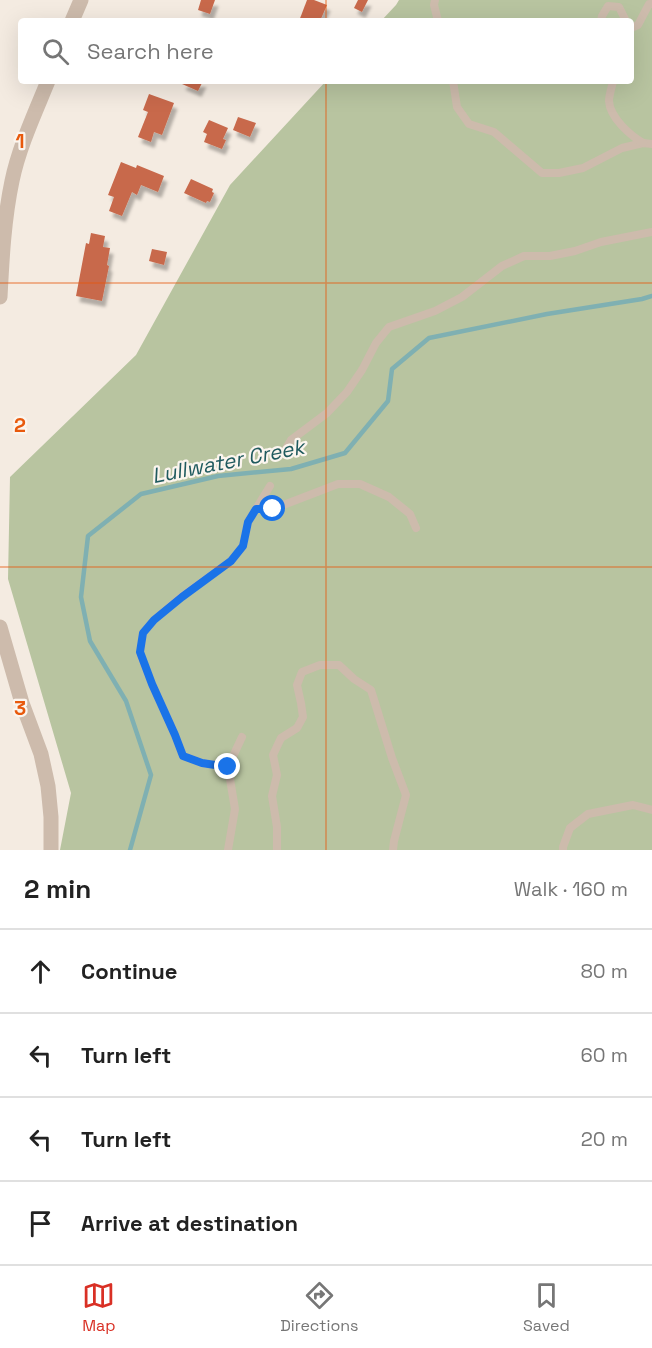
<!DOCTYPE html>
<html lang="en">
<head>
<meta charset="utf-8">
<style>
	:root { --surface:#fff; --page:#f2f2f2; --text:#222; --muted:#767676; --line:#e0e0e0; --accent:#d93025 }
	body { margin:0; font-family:"Space Grotesk",sans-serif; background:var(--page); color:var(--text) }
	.stop { position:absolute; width:18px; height:18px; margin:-14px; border:4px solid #1a73e8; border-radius:50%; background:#fff }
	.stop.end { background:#1a73e8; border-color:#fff; box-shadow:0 2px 6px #0008 }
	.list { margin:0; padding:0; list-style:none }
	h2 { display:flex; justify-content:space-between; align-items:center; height:78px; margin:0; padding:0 24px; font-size:26px }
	h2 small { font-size:20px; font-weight:400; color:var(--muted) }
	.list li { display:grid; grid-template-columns:39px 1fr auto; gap:18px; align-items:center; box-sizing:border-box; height:84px; padding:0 24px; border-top:2px solid var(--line) }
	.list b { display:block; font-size:22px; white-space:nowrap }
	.list em { font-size:20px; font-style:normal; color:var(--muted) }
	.icon { flex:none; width:33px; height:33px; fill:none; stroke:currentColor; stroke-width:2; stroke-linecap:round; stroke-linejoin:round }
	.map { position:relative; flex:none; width:652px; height:850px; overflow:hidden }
	.search { position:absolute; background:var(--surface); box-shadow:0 6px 24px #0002; left:18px; right:18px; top:18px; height:66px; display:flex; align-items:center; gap:15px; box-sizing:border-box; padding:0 21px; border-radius:6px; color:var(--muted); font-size:22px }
	.sheet { height:414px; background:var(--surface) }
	nav { display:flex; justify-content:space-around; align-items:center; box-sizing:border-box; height:84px; border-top:2px solid var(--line); background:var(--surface); font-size:16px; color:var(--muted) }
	nav a { display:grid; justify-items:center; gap:3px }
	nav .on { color:var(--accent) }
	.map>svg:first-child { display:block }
	.green { fill:#b8c4a0 }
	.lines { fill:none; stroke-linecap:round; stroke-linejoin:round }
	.stream { stroke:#7fb0b2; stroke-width:4.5 }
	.building { fill:#c8694b; filter:url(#shadow) }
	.service { stroke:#cdbbac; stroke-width:8 }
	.minor { stroke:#cdbbac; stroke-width:15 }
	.route { stroke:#1a73e8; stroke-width:8 }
	.grid { fill:none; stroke:#e8590c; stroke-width:1.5; stroke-opacity:0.55 }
	.labels { text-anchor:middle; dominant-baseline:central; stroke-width:4.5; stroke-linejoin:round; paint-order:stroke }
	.water-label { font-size:21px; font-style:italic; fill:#1f5a5e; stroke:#fbf5ee }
	.grid-label { font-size:20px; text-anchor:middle; font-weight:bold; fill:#e8590c; stroke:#fbf5ee; stroke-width:4.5; stroke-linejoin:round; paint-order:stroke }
</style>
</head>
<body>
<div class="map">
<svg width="652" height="850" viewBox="0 0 652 850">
	<defs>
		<filter id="shadow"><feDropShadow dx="3.5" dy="6" stdDeviation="1.5" flood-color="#0004"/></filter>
	</defs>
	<rect width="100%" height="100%" fill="#f4ebe1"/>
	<path class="green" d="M399,0H652V850H60L71,793L8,579L10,477L136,355L230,185L326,81H631V21H381L396,5Z"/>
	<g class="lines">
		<path class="stream" d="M130,850L151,775L126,701L90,641L81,597L88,536L141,494L218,476L291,469L345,453L388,401L392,369L429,338L547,314L642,299L652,296"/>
	</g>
	<g class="building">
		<path d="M201,0H215L210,14L198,10Z"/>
		<path d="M307,0H314L327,5L320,21H299Z"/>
		<path d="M358,0H368L362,12L354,8Z"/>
		<path d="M184,81H203L198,91L182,84Z"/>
		<path d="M149,94L174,103L162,135L154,132L151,142L138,137L148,112L143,110Z"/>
		<path d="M238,117L256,123L250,137L233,130Z"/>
		<path d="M209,120L228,128L223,139L226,140L222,149L204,142L207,134L203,132Z"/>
		<path d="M121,162L136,168L137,165L164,176L158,192L141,185L137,195L132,192L122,216L109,211L114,197L108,195Z"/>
		<path d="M191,179L213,189L212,192L214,193L210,202L207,201L206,203L184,193Z"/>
		<path d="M91,233L105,236L103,247L110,248L107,265L109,266L102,301L76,296L86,243L89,244Z"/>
		<path d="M152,249L167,252L164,265L149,261Z"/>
	</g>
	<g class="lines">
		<g class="service">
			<path d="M435,0L434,5L438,21"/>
			<path d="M601,21L602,16L608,6L619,7L626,21"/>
			<path d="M631,28L638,25L649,4H652"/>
			<path d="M453,81L457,107L469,124L494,132L542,173H559L583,168L622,148L643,143L652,144"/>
			<path d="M613,81C612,87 609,95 609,101C610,118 630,135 643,143"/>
			<path d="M283,454L291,440L327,413L347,392L362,370L376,343L389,327L435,311L462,297L502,266L524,256H550L575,251L601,242L652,232"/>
			<path d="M256,509H273L338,484H360L389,497L410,514L416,528"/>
			<path d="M228,767L242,737"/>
			<path d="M228,850L235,809L228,767L202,763L183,756L175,735L152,684L140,653L143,633L154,620L181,597L231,561L243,546L248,522L270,486"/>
			<path d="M277,850V827L272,796L277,775L273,755L281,738L297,728L303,717L301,703L297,685L302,672L320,665H339L354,679L371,690L392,758L406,795L394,841L393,850"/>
			<path d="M563,850V847L570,828L588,814L633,805L652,810"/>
		</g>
		<g class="minor">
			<path d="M72,21L81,0"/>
			<path d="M0,297C2,258 4,219 12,181C19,147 35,113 48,81"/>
			<path d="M0,627L22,703L41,754L48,786L51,817V850"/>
		</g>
	</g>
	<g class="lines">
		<path class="route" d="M228,767L202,763L183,756L175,735L152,684L140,652L143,633L154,620L182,597L231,561L243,546L248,522L256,509H273"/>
	</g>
	<path class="grid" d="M326,0V21M326,81V850M0,283H652M0,567H652"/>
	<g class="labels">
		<g class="water-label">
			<text transform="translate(228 461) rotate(-11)">Lullwater Creek</text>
		</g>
	</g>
	<g class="grid-label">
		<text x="20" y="148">1</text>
		<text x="20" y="432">2</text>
		<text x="20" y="715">3</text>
	</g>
</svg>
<div class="stop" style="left:273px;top:509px"></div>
<div class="stop end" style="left:228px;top:767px"></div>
<div class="search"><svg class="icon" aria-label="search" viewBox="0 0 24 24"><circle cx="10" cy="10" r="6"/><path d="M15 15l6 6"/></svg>Search here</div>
</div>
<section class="sheet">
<h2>2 min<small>Walk · 160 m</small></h2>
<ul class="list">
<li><svg class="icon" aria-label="ahead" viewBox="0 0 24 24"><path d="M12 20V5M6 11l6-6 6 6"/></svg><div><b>Continue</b></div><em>80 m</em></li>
<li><svg class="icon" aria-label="left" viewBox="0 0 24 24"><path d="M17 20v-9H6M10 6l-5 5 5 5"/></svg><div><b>Turn left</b></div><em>60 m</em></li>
<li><svg class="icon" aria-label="left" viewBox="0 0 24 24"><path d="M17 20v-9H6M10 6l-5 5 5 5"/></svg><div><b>Turn left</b></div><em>20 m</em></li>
<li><svg class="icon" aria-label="arrive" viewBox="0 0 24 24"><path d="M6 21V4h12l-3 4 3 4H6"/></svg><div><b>Arrive at destination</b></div></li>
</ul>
</section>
<nav>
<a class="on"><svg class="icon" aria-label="map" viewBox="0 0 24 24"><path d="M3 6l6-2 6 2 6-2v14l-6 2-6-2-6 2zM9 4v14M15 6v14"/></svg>Map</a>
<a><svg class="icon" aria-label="directions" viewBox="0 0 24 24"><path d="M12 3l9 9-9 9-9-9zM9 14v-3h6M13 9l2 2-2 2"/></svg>Directions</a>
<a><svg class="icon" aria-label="saved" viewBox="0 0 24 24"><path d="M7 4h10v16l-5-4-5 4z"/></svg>Saved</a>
</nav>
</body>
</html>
